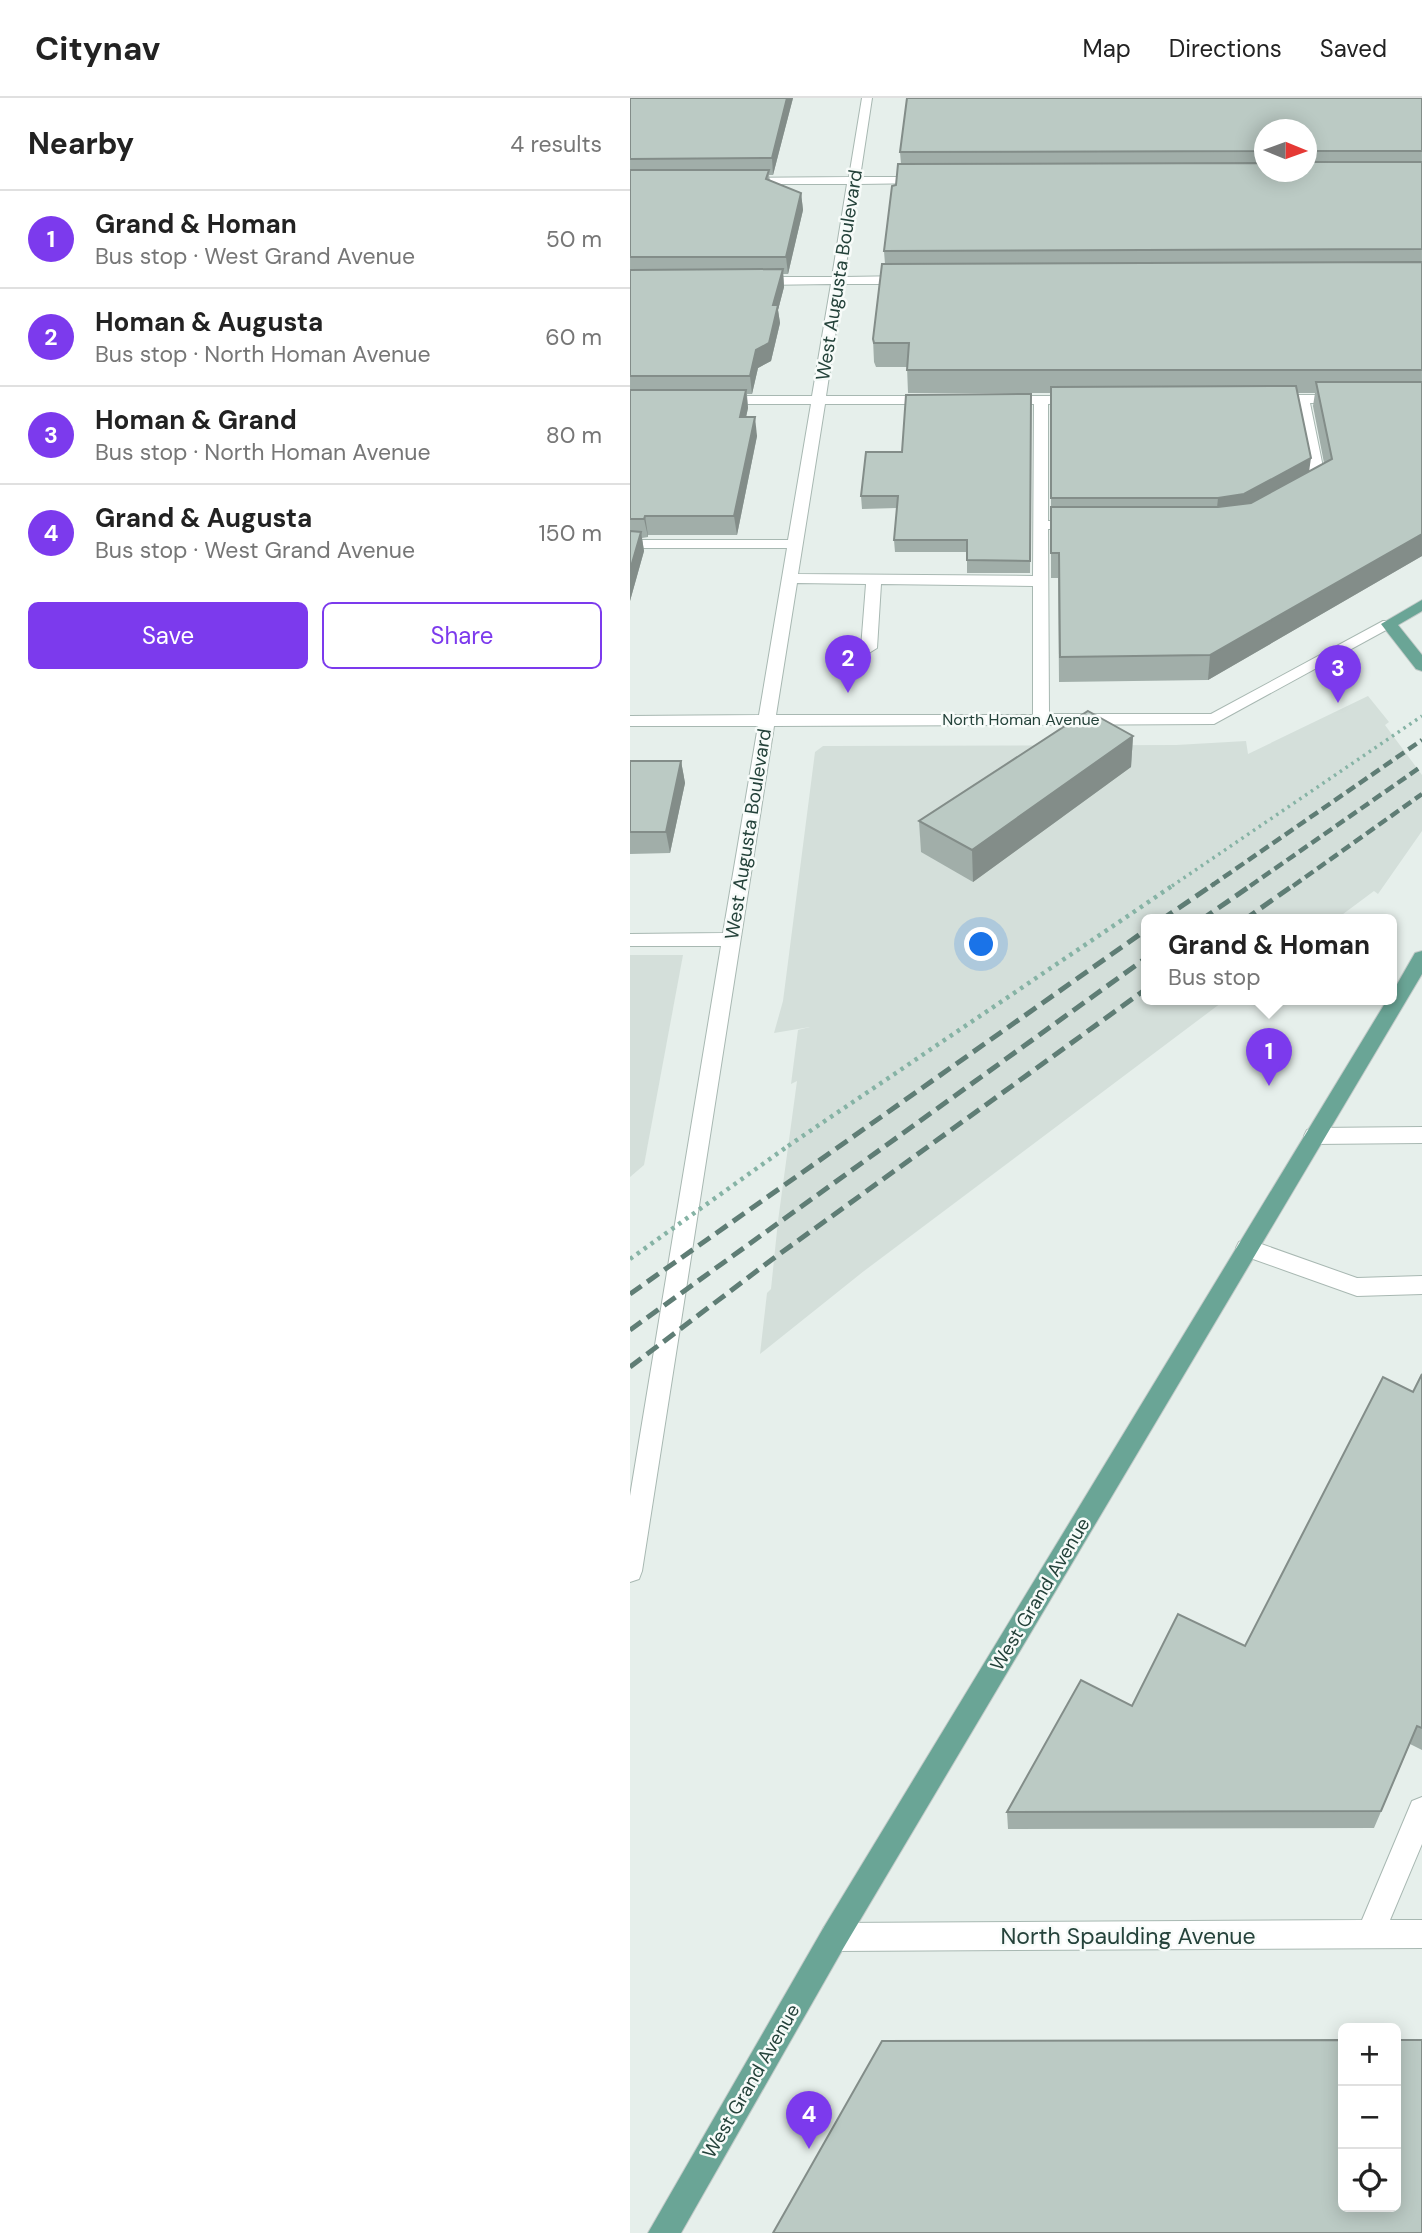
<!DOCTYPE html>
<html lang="en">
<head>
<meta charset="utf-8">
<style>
	:root { --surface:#fff; --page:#f2f2f2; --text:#222; --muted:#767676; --line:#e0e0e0; --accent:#7c3aed }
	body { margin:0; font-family:"DM Sans",sans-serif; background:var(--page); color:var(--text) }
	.controls { position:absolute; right:21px; bottom:21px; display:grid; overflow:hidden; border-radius:10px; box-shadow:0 4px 18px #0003 }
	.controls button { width:63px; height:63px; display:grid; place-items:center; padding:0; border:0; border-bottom:2px solid var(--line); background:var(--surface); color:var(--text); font:35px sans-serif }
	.compass { position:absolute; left:624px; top:21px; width:63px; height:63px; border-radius:50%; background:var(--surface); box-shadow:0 4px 18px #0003; rotate:91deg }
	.you { position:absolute; left:352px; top:847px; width:24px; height:24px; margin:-18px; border:5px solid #fff; border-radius:50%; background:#1a73e8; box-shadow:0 0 0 10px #1a73e833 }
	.badge { display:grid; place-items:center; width:46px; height:46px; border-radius:50%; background:var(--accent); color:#fff; font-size:23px; font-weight:700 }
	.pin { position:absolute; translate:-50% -58px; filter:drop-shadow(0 2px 4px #0008) }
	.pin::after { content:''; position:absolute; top:37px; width:24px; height:21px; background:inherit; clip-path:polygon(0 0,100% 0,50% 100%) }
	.popup { position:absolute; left:511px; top:816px; width:256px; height:91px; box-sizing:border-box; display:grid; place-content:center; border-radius:10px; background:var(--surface); filter:drop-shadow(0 2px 5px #0005); font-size:23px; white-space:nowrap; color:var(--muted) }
	.popup b { font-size:26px; color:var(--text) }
	.popup::after { content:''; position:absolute; left:50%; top:100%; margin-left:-14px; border:14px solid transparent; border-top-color:var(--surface) }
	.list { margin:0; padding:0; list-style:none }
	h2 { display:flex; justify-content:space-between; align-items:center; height:91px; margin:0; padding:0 28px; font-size:30px }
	h2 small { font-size:23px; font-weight:400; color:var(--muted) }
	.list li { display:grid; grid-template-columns:46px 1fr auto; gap:21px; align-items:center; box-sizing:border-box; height:98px; padding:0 28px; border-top:2px solid var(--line) }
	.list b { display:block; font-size:26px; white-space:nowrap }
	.list p { margin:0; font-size:23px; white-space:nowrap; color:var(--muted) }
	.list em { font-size:23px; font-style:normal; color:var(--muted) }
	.actions { display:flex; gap:14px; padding:21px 28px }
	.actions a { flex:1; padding:16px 0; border:2px solid var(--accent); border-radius:10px; text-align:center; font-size:24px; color:var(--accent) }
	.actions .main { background:var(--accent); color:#fff }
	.icon { flex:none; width:38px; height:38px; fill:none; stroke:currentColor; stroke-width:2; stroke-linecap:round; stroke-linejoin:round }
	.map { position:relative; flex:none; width:792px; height:2135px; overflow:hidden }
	header { display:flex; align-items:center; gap:42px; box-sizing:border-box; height:98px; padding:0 35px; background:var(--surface); border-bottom:2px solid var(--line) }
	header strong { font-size:33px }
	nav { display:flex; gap:38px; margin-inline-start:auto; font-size:24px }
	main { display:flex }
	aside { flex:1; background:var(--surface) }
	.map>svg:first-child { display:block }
	.built { fill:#d4dfda }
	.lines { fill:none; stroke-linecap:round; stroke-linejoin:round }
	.minor-casing { stroke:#a8b8b2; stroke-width:2 }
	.major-casing { stroke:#c2cac8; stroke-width:2 }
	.path-far1 { stroke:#86b3a5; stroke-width:3.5; stroke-dasharray:2.5 4.5; stroke-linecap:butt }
	.path { stroke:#86b3a5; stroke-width:4.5; stroke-dasharray:3.5 5; stroke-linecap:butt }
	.minor { fill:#fff; fill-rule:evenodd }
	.major { fill:#6aa596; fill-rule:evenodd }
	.rail-far1 { stroke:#5f7d75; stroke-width:4.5; stroke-dasharray:10 5; stroke-linecap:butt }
	.rail { stroke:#5f7d75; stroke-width:5; stroke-dasharray:14 7; stroke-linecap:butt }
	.path-bridge { stroke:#86b3a5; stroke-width:4.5; stroke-dasharray:3.5 5; stroke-linecap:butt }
	.wall { fill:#a1aea9; fill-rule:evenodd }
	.shaded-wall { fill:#838d89 }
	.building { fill:#bbcac4; stroke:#838d89; stroke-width:2 }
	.labels { text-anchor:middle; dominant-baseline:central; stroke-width:5; stroke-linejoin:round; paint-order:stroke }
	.far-street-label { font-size:16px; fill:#24423a; stroke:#f7fbf9 }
	.street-label { font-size:19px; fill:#24423a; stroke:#f7fbf9 }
	.near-street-label { font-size:23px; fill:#24423a; stroke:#f7fbf9 }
</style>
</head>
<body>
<header>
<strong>Citynav</strong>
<nav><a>Map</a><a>Directions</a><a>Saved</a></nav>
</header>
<main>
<aside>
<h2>Nearby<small>4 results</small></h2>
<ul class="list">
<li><span class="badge">1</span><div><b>Grand &amp; Homan</b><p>Bus stop · West Grand Avenue</p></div><em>50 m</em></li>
<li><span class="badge">2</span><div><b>Homan &amp; Augusta</b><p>Bus stop · North Homan Avenue</p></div><em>60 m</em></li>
<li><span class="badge">3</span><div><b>Homan &amp; Grand</b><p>Bus stop · North Homan Avenue</p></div><em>80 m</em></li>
<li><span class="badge">4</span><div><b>Grand &amp; Augusta</b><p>Bus stop · West Grand Avenue</p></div><em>150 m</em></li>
</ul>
<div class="actions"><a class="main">Save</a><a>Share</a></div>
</aside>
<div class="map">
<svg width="792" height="2135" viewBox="0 0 792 2135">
	<rect width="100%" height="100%" fill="#e6efeb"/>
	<g class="built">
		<path d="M738,598L759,624L755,627L792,677V733L748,796L744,793L705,822H516V902H595L234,1173L130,1256L137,1195L141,1191L148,1123L167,983L161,986L168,932L180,929L144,935L153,903L185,654L193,648H203L546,647L616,643L618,656Z"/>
		<path d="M0,857H53L14,1067L0,1079Z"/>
	</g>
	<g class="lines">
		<g class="minor-casing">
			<g id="minor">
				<path d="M232,0H242L230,79H295L301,82L295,85L229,86L214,179L278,178L284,182L278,186H213L196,298H303L310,302L303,306H195L168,476L403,478L404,306H374L367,302L374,298H447L454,302L452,305L418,306V423H448L455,427L448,431H418L419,616H581L753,523H765L767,526L584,626L144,628L12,1473L9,1481L0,1484V1398L91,848H0V836L93,835L128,628H0V618L129,617L157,450H0V442H158L181,306H91L84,302L91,298H182L201,186L125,187L119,183L125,179H202L217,86H111L105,83L111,80L219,79ZM167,485L236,486L231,550L239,555L247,550L251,486L403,488V617H146Z"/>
				<path d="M640,297H713L720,301L713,305H680L696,384L683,393H673L671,390L681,382L666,305L635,304L633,301Z"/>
				<path d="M792,1029V1045L684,1046L677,1044L674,1038L677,1032L684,1030Z"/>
				<path d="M617,1141L727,1180L792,1178V1196L727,1198L609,1156L606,1150L609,1144Z"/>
				<path d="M792,1699V1746L760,1822H792V1850L204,1853L194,1849L190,1839L194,1829L204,1825L732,1822L782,1703Z"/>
			</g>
		</g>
		<g class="major-casing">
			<g id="major">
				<path d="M792,502V513L768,527L792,557V573L786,571L751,526Z"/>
				<path d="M792,853V876L214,1849L51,2135H18L194,1829L757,902H762V895L785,855Z"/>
			</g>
		</g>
		<path class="path-far1" d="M542,788L792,618"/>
		<path class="path" d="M158,1048L545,786"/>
		<use href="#minor" class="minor"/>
		<use href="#major" class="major"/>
		<g class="rail-far1">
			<path d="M581,788L792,642"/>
			<path d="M620,788L792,668"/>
			<path d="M663,788L792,696"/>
		</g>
		<g class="rail">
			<path d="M531,822L584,786"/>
			<path d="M571,822L623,786"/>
			<path d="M614,822L665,786"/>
			<path d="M0,1196L516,832"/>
			<path d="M0,1232L516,860"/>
			<path d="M0,1269L144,1160L516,891"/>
		</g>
		<path class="path-bridge" d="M0,1161L158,1048"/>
	</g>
	<g class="wall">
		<path d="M0,0H163L143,77H139L140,83L171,95L173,112L158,176H153L154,189L148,212L150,225L141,263L128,270L122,296H117L118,310L116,319L127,338L107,437H18V439L12,440L14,453L0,503Z"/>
		<path d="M792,0V458L578,582L429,584L428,480H421V295H278L277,269H246L244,264L243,241L255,166L254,153L266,87L271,66L270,54ZM634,32H676V74H634ZM668,295H685L683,308L694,365L679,373Z"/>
		<path d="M401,296L400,475H337V454H265L264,442L267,410L232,411L231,398L272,354Z"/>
		<path d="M503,638L501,669L343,784L291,754L289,723Z"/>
		<path d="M0,663H51L55,685L40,755L0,756Z"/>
		<path d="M792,1276V1652L780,1646L744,1730L378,1731L377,1714L502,1608L615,1548L783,1294Z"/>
	</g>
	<g class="shaded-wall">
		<path d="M157,0H163L143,77L142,60Z"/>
		<path d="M171,95L173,112L158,176L156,159Z"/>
		<path d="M153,171L154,189L148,212L150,225L141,263L128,270L122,296L120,278L126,252L143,207Z"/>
		<path d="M116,292L118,310L112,337L110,319Z"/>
		<path d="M125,319L127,338L107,437L104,418Z"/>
		<path d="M681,360L678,381L586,420L588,400Z"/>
		<path d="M15,418L18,437V439L14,421Z"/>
		<path d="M11,434L14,453L0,503V472Z"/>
		<path d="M792,436V458L578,582L580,557Z"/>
		<path d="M503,638L501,669L343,784L342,752Z"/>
		<path d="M51,663L55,685L40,755L36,734Z"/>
	</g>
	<g class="building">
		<path d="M0,0H157L142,60L0,61Z"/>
		<path d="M277,0H792V53H676V32H634V53L270,54Z"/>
		<path d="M676,64H792V151L254,153L262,88L266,87L268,66L634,65V74H676Z"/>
		<path d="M0,72H139L136,81L171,95L156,159H0Z"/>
		<path d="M792,164V272H277L279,245H244L243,241L252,166Z"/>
		<path d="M153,171L143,207H148L139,245L126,252L120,278H0V172Z"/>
		<path d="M686,284H792V436L580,557L430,559L429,455H421V409H588L621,405L702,361Z"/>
		<path d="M666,288L681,360L614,396L588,400H421V289Z"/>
		<path d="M0,292H116L110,319H125L104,418H15L14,421H0Z"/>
		<path d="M401,296L400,463L337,462V442H264L268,398H231L236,354H272L276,297Z"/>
		<path d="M0,433L11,434L0,472Z"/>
		<path d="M458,613L503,638L342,752L289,723Z"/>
		<path d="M0,663H51L36,734H0Z"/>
		<path d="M792,1276V1630L787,1628L751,1713L377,1714L451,1582L502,1608L548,1516L615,1548L753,1279L783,1294Z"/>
		<path d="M713,1942V2109H766V1942H792V2135H143L252,1943Z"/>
	</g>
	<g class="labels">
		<g class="far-street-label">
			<text x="391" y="621">North Homan Avenue</text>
		</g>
		<g class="street-label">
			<text transform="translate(209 177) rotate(-81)">West Augusta Boulevard</text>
			<text transform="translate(118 736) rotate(-81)">West Augusta Boulevard</text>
			<text transform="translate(410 1496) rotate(-59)">West Grand Avenue</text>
			<text transform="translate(121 1983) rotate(-60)">West Grand Avenue</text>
		</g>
		<g class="near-street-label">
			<text x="498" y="1838">North Spaulding Avenue</text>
		</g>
	</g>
</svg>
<div class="controls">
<button>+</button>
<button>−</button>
<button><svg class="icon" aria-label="locate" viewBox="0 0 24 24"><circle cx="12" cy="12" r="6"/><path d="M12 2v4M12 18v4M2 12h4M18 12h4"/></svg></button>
</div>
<svg class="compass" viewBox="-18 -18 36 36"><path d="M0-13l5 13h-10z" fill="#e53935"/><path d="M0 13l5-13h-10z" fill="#767676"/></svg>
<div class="you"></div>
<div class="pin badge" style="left:639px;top:988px">1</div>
<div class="popup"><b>Grand &amp; Homan</b>Bus stop</div>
<div class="pin badge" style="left:218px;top:595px">2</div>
<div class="pin badge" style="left:708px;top:605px">3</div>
<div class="pin badge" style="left:179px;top:2051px">4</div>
</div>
</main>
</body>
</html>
